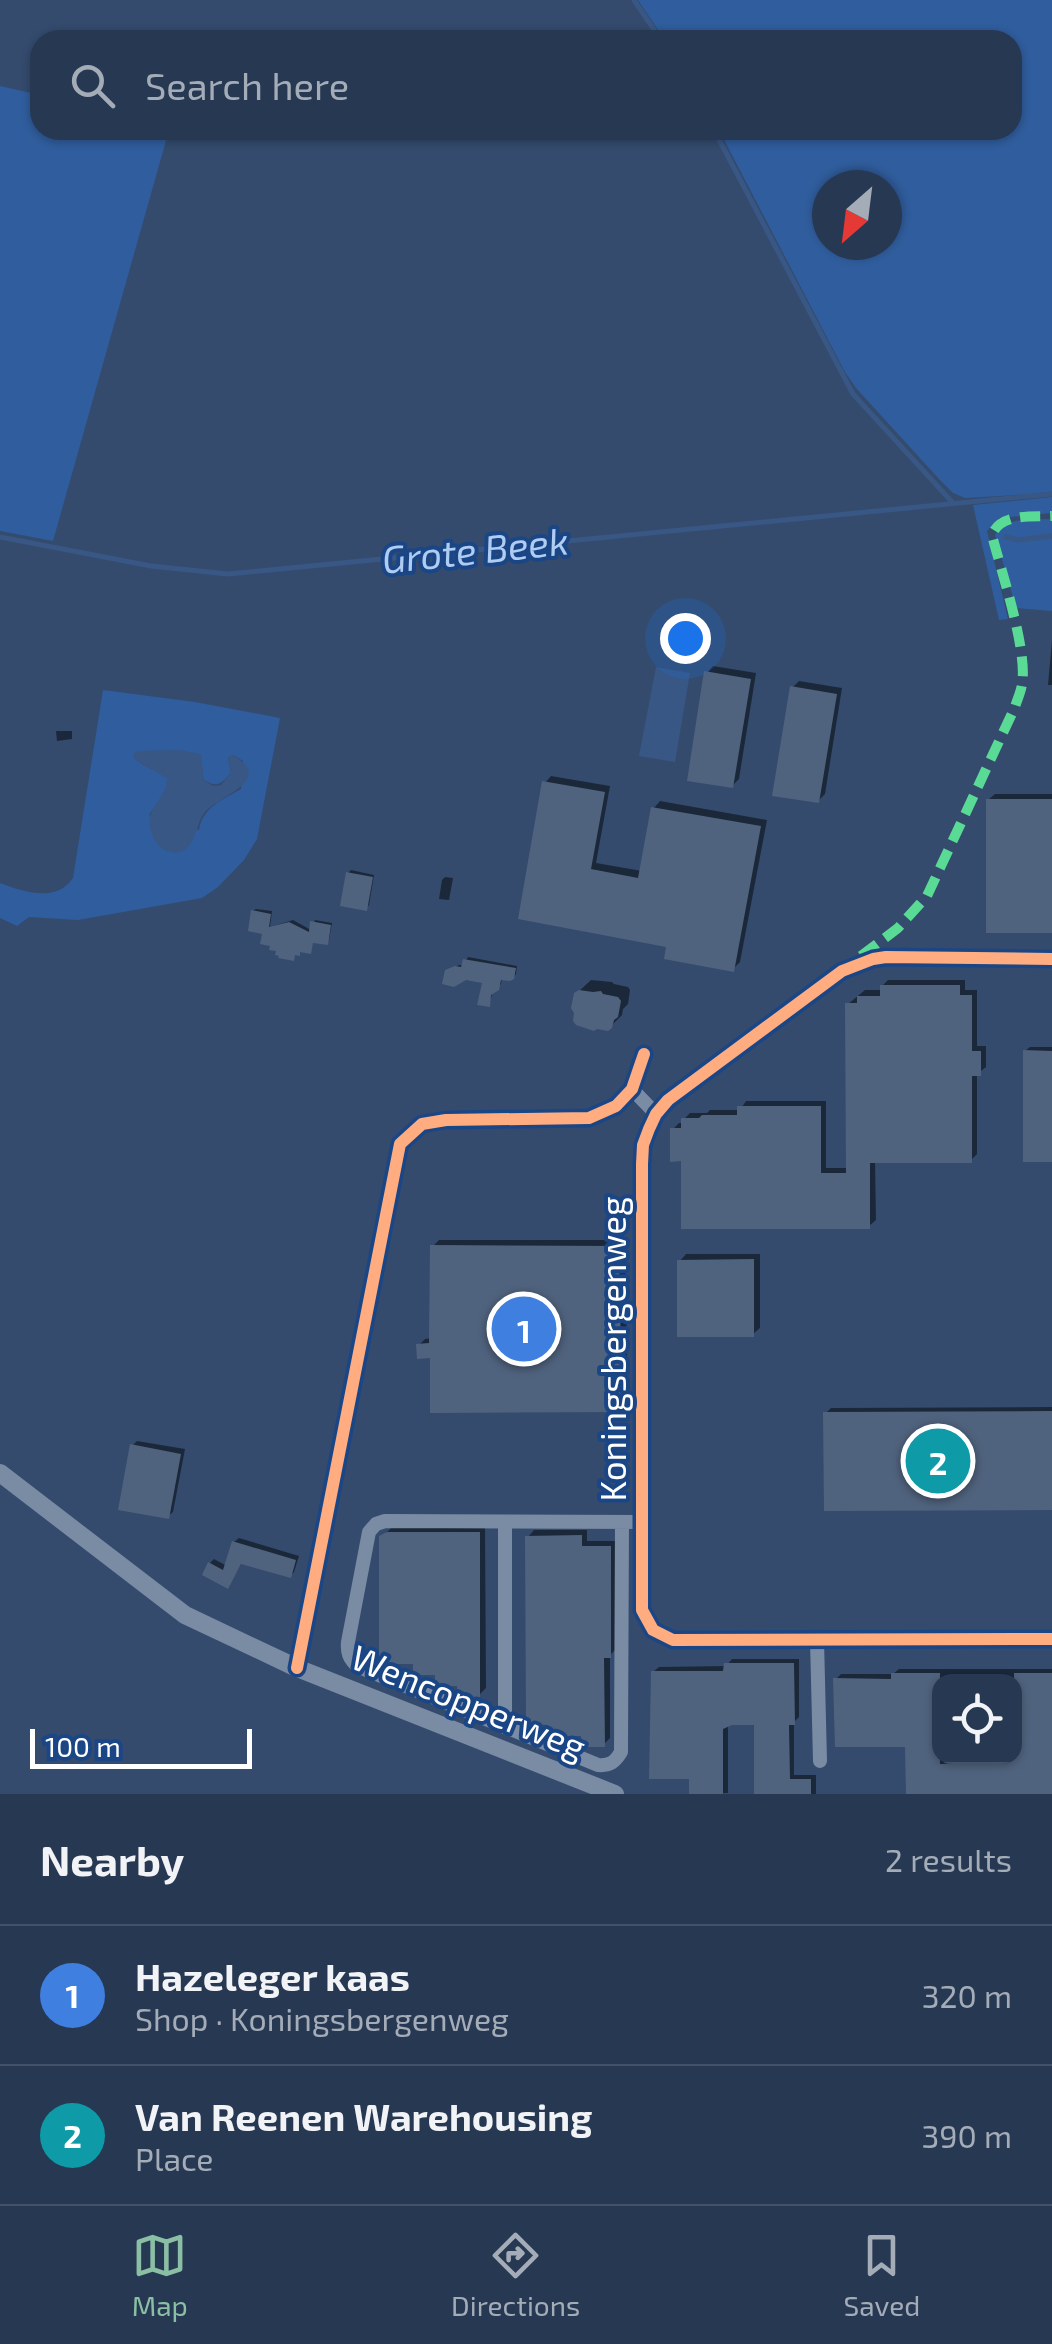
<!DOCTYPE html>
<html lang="en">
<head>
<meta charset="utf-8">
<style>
	:root { --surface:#273852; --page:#33435c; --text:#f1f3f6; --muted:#a4acb8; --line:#435269; --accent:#8abfa5 }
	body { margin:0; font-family:"Exo 2",sans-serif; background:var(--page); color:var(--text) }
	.controls { position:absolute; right:30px; bottom:30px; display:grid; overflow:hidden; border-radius:20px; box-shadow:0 2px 8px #0004 }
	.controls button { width:90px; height:90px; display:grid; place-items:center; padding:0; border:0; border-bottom:2px solid var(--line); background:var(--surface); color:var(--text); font:50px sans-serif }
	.compass { position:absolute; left:812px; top:170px; width:90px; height:90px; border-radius:50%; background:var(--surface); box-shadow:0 2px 8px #0004; rotate:208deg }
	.scale { position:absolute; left:30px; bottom:25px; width:222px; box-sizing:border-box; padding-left:10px; border:5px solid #fff; border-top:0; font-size:28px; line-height:35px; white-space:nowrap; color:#fff; -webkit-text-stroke:8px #1b4686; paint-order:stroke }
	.you { position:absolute; left:685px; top:638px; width:35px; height:35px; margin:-25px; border:8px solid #fff; border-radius:50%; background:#1a73e8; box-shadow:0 0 0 15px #1a73e833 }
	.badge { display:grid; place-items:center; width:65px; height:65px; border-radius:50%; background:var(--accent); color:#fff; font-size:32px; font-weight:700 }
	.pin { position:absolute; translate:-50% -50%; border:5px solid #fff; box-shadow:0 2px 10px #0006 }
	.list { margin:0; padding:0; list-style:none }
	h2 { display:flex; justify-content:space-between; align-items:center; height:130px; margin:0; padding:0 40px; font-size:42px }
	h2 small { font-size:32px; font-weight:400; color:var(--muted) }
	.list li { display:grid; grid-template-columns:65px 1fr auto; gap:30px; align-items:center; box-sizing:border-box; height:140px; padding:0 40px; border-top:2px solid var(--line) }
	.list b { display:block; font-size:38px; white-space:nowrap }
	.list p { margin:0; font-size:32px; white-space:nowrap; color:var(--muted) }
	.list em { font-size:32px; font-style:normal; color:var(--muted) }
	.icon { flex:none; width:55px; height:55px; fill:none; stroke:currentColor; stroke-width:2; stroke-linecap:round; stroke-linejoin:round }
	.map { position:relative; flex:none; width:1052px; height:1794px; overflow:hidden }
	.search { position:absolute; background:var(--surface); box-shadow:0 2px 8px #0004; left:30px; right:30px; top:30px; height:110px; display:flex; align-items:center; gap:25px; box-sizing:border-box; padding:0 35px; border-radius:30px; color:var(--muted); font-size:38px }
	.sheet { height:410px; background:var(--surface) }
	nav { display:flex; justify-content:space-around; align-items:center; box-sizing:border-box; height:140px; border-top:2px solid var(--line); background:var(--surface); font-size:28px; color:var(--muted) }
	nav a { display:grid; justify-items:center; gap:5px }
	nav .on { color:var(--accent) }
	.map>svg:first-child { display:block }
	.green { fill:#305d9d; fill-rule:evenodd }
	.water { fill:#385784 }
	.shadow { fill:#0007; fill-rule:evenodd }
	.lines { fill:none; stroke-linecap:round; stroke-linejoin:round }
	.stream { stroke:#385784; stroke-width:5 }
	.building { fill:#50637e }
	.minor { stroke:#7a8ba4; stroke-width:14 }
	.tertiary { stroke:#7a8ba4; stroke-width:18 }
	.quiet { stroke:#5adb95; stroke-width:10; stroke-dasharray:20 10; stroke-linecap:butt }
	.cycleway-casing { stroke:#1b4686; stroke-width:19 }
	.cycleway { stroke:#ffac80; stroke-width:12 }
	.labels { text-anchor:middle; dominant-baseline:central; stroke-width:8; stroke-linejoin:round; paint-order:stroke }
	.street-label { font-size:35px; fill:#fff; stroke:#1b4686 }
	.water-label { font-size:38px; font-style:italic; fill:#afccf3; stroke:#1b4686 }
</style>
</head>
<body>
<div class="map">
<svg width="1052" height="1794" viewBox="0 0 1052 1794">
	<rect width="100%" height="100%" fill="#344b6e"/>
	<g class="green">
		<path d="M638,0H1052V493L965,498L953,493L939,479L856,388L845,372L719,130H1012V40H665ZM827,185H887V245H827Z"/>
		<path d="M0,86L40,95V130H169L53,541L0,531Z"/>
		<path d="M1052,497V513L999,518L987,531L1008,619L999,620L973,505Z"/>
		<path d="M1052,519V611L1016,608L995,535C1004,516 1033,520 1052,519Z"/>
		<path d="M103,690L195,702L280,718L257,839L244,860L218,887L202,898L78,920L29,917L17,926L0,918V883C24,892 56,903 73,878ZM135,752L201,772L204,780C217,788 221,784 231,773L228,758L233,755L243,761L241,789C222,800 203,807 199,830L149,815L168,788L167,777L145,766L134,758Z"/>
	</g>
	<g class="water">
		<path d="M656,667L690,673L675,762L639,756Z"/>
		<path d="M178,750L201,754L204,780L213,786L221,785L231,773L228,757L232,755C277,779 218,797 205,812C194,824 196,861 167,851C157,848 152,836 150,827C146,808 168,796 167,778L145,766L133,757L135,751Z"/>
	</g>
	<g class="shadow">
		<path d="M1052,640V685H1048Z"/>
		<path d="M713,666L756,673L739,779L732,786L707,673Z"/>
		<path d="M799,681L842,688L825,794L818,801L792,688Z"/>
		<path d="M56,731H72V739L57,741Z"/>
		<path d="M551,776L610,786L596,863L642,871L654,808L660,801L767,820L740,962L733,969L669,945L521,917L545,783Z"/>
		<path d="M995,794H1052V931L988,800Z"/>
		<path d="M351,870L374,875L369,905L366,908L348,873Z"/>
		<path d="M445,877L453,878L449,900L439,899L442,880Z"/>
		<path d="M256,909L272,911L270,927L293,920L311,930L315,920L332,923L329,940L327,943L314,940L310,951L302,949L296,952L293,958L265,932L253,911Z"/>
		<path d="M468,957L517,966L516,974L513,977H502L501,984L493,991L489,1004L484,981L447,971L459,965H464Z"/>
		<path d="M591,980L612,982L614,984L628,987L630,990L628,1004L623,1009L622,1015L611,1026L576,994Z"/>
		<path d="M888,980H965V990H977V1046H986V1067L977,1074V1154L971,1160H875L876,1220L869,1226L673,1129L679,1123H684V1119L690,1113H707L710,1110H740L746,1101H826V1168H848V1004L865,990H882V986Z"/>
		<path d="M1030,1047H1052V1160L1025,1051Z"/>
		<path d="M439,1240H625L628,1402L621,1409L432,1355L419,1345L425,1339L431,1338L433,1246Z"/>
		<path d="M686,1254H760V1328L753,1334L680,1261Z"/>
		<path d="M1052,1407V1508L826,1413L831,1408Z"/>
		<path d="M137,1441L185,1449L173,1512L168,1516L133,1445Z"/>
		<path d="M485,1526L486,1688L479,1695L437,1673L382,1537L391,1528Z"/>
		<path d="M534,1530H587V1541H617L616,1649L610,1655V1738L604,1744L528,1537Z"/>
		<path d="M239,1538L299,1556L294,1572L290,1576L243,1561L228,1586L210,1563L214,1559L227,1566L234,1542Z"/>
		<path d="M732,1659H799V1717L794,1722V1775H816V1794H756V1722L728,1724V1793L692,1794V1776L653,1672L659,1667L726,1666Z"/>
		<path d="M899,1669H1052V1794H908V1744L836,1679L841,1674H893ZM940,1682H1014V1756H940Z"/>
	</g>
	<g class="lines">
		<g class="stream">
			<path d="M634,0L661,40"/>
			<path d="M714,130L853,394L953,503"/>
			<path d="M0,537L151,566L228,574L1052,494"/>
			<path d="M1006,537L1018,540L1052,536"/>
		</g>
	</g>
	<g class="building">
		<path d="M704,671L751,679L733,788L687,781Z"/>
		<path d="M790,686L837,694L819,803L772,796Z"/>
		<path d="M542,781L605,792L591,869L638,878L651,807L761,826L734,972L664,959L666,947L518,919Z"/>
		<rect x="986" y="799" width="66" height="134"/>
		<path d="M346,872L373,877L367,911L340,906Z"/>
		<path d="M251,910L271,914L269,927L289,922L309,932L310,921L331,925L328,945L313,943L311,954L300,952V956L295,955L294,961L278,958L279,956L275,955L276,951L269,950L270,946L260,944L262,934L248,931Z"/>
		<path d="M463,959L516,968L514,979L510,981L501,980L499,990L491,995L490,1007L477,1005L482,983L466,980L454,987L442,984L445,970L455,966L461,967Z"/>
		<path d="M880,985H960V995H972V1051H981V1076H972V1163H870V1229H681V1161L670,1162V1128H681V1118H699L702,1115H737V1106H821V1173H846L845,1003H857V996H880Z"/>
		<path d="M579,990L593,992L601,991L603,994L618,997L621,1001L618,1017L614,1020L612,1028L608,1031L597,1029L594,1031L576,1025L573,1021L574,1013L571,1008L574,993Z"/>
		<path d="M1023,1050L1052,1051V1162H1023Z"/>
		<path d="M430,1245L619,1246L622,1412L430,1413V1358L417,1359L416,1344L429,1343Z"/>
		<path d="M754,1259V1337H677V1260Z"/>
		<path d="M1052,1411V1510L824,1511L823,1412Z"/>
		<path d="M130,1444L181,1454L169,1519L118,1510Z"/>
		<path d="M387,1532H480V1697L457,1696V1686H435V1675H413V1664H379V1536Z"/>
		<path d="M582,1535V1546H611V1658H604L605,1747H582L581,1736H555L548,1733V1725L526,1724L525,1536Z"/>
		<path d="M232,1541L296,1560L291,1578L241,1564L228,1589L202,1575L208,1562L223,1570Z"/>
		<path d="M724,1663H794L795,1725H789L790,1779H811V1794H754V1725H732L723,1729V1794H689V1779H649L651,1671H723Z"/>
		<path d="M891,1673H940V1764L964,1763V1756H1014V1673H1052V1794H906L905,1747H835L833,1678L891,1679Z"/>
	</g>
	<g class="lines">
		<g class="minor">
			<path d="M1052,959L886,957L873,959L842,971L668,1100L656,1114L649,1129L643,1145L642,1164V1610L653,1630L673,1640L1052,1639"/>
			<path d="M632,1089L656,1114"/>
			<path d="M505,1522V1727"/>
			<path d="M622,1522L621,1752C615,1762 610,1766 598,1765L357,1666C349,1658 347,1653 348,1642L369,1532L376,1524L385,1521L642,1522"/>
			<path d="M817,1640L820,1761"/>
			<path d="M297,1668L400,1144L422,1124L446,1120L589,1118L616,1106L632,1089L644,1054"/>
		</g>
		<path class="tertiary" d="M0,1473L185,1615L297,1668L615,1794"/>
		<path class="quiet" d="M861,956L898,928L927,896L1015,707C1017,700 1021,692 1022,684C1028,650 1001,571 992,535C1000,513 1032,517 1052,516"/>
		<g class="cycleway-casing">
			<g id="cycleway">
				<path d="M1052,959L886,957L873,959L842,971L668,1100L656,1114L649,1129L643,1145L642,1164V1610L653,1630L673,1640L1052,1639"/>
				<path d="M297,1668L400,1144L422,1124L446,1120L589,1118L616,1106L632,1089L644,1054"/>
			</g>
		</g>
		<use href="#cycleway" class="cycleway"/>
	</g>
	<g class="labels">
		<g class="street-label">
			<text transform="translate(612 1349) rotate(-90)">Koningsbergenweg</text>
			<text transform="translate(469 1701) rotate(22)">Wencopperweg</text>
		</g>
		<g class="water-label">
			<text transform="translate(475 549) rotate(-6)">Grote Beek</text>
		</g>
	</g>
</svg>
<div class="controls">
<button><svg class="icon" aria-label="locate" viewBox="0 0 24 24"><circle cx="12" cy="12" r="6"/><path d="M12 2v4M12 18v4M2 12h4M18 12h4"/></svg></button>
</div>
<svg class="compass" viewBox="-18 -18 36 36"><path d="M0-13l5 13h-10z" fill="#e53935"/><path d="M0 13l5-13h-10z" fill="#a4acb8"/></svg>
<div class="scale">100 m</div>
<div class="you"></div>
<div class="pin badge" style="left:524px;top:1329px;background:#3f7fe0">1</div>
<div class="pin badge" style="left:938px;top:1461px;background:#0f9aa8">2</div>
<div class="search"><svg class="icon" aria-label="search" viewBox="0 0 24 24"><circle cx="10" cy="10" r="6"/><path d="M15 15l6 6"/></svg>Search here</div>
</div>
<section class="sheet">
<h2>Nearby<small>2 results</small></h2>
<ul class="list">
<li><span class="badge" style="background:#3f7fe0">1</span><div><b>Hazeleger kaas</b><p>Shop · Koningsbergenweg</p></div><em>320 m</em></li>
<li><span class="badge" style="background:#0f9aa8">2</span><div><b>Van Reenen Warehousing</b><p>Place</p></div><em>390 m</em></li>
</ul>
</section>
<nav>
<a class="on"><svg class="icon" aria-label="map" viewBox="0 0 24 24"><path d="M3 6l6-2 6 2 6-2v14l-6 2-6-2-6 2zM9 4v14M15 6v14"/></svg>Map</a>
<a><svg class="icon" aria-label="directions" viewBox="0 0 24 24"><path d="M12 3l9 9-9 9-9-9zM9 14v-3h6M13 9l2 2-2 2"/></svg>Directions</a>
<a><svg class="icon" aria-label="saved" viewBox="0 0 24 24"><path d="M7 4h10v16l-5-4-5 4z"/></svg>Saved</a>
</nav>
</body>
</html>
